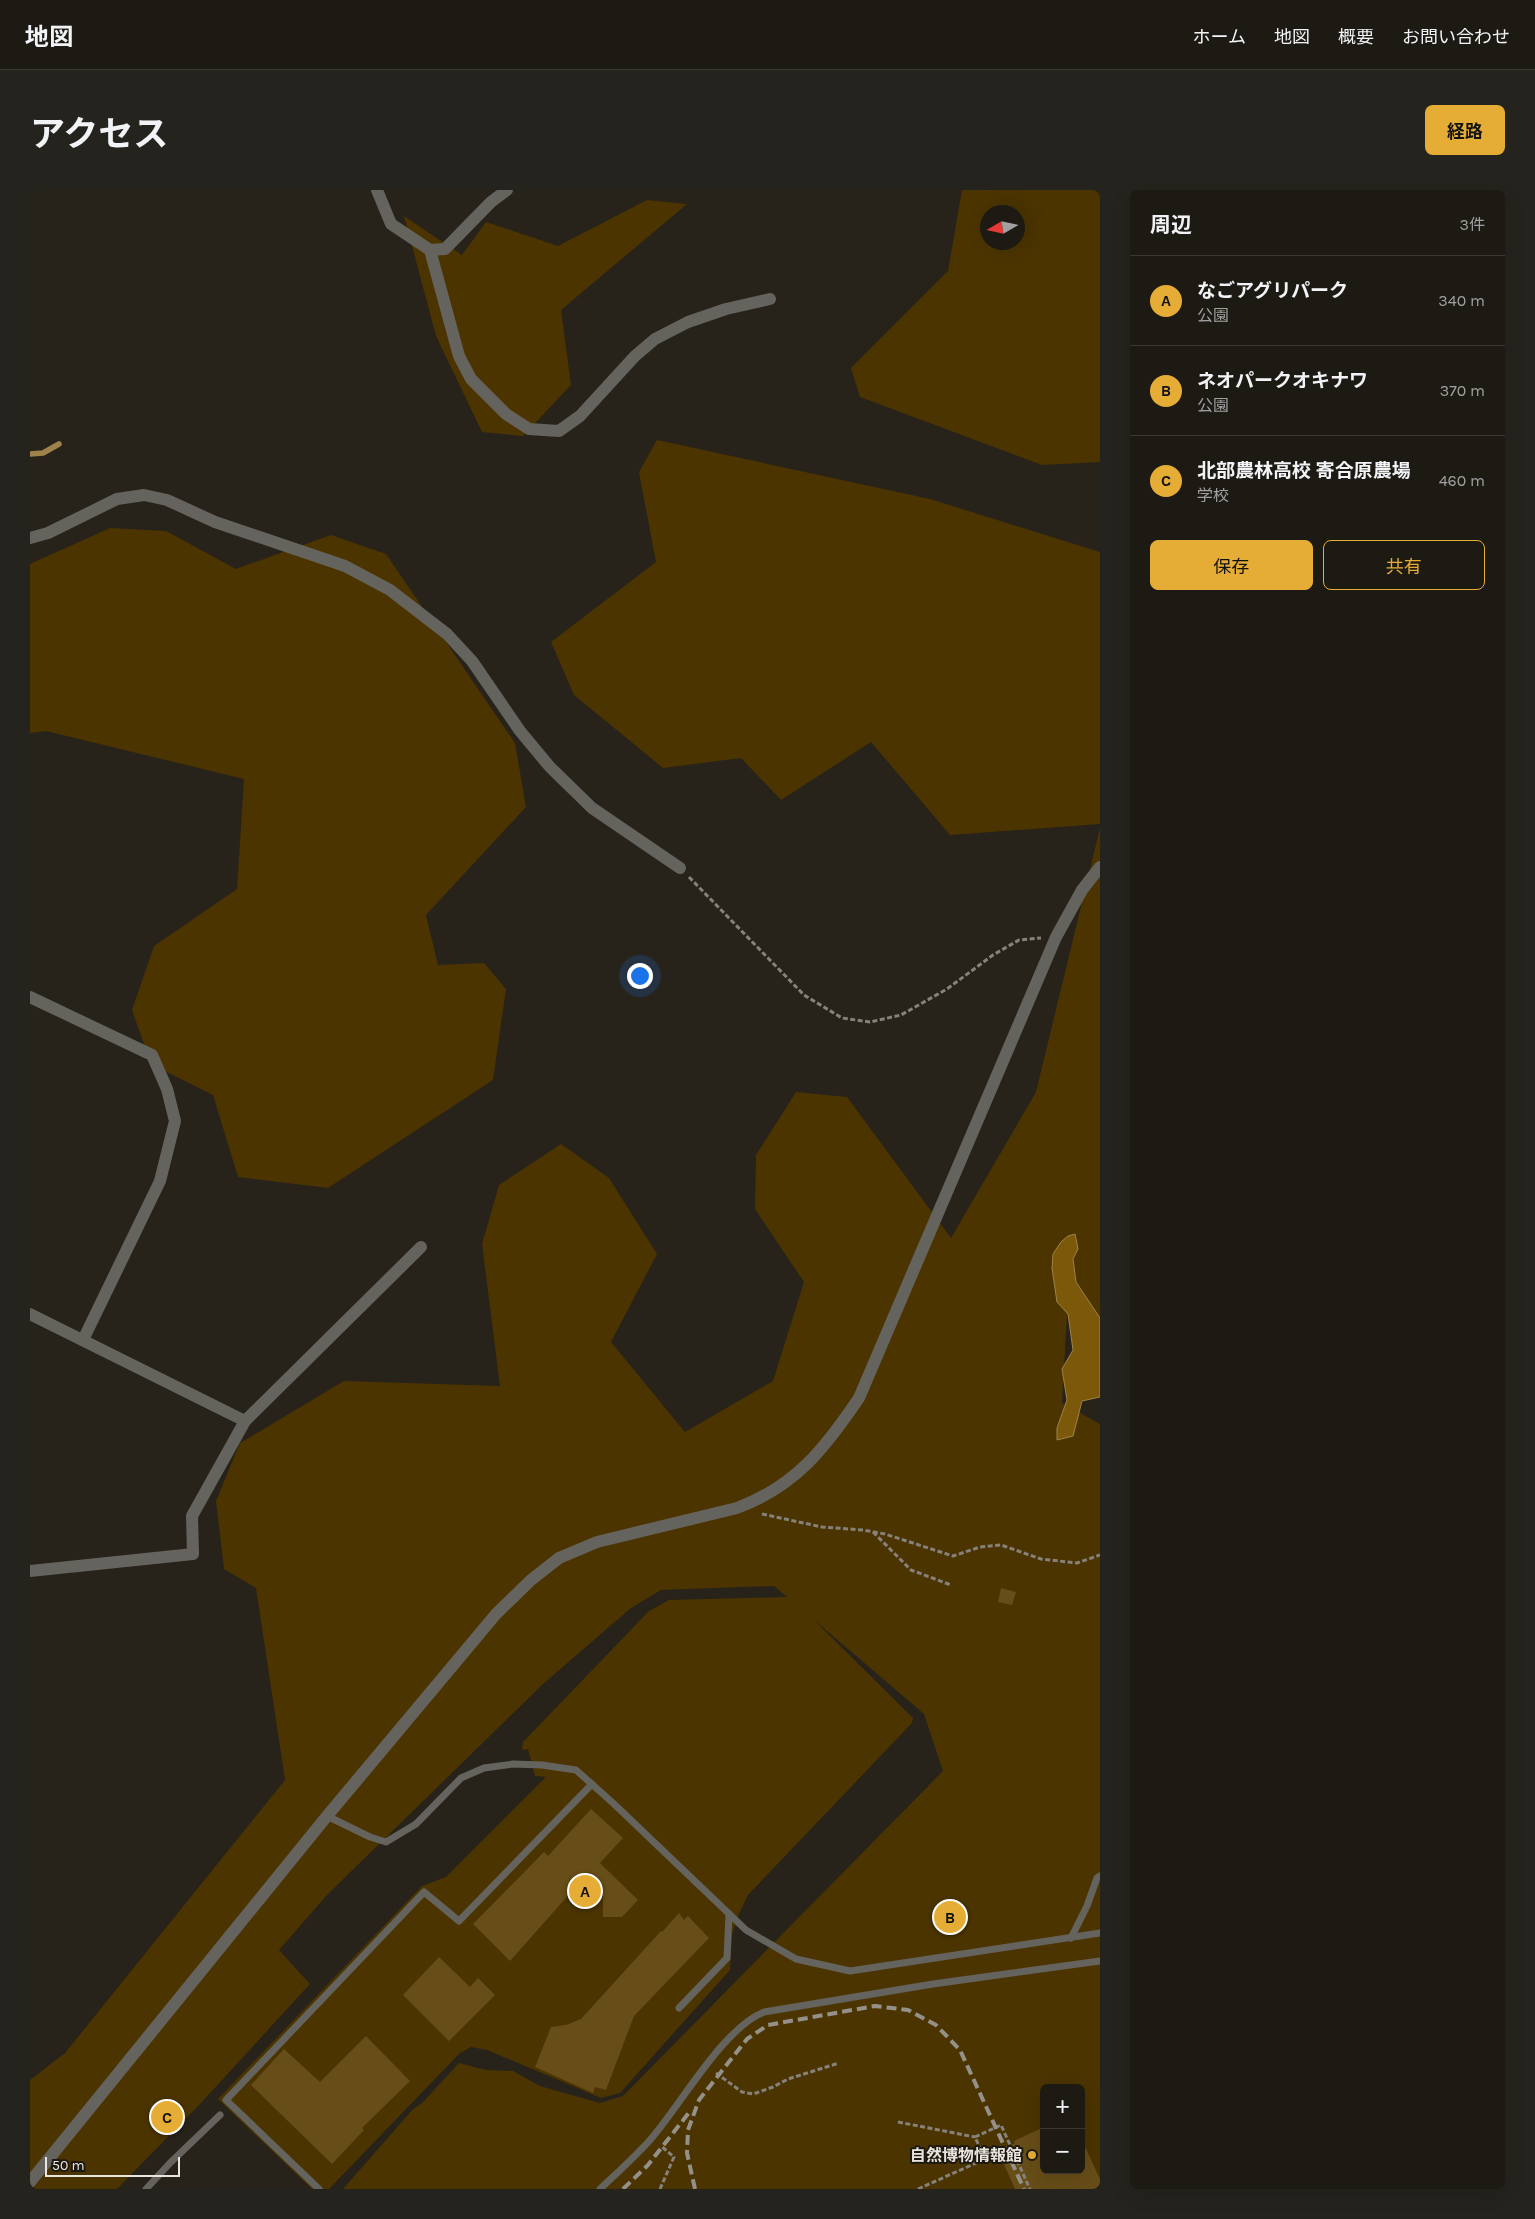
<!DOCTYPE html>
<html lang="ja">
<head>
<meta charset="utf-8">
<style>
	:root { --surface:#1d1a14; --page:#25231d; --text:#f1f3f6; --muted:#a0a1a0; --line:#3b3834; --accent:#e6ad36 }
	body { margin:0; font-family:Karla,"Noto Sans JP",sans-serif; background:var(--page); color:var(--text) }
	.controls { position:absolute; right:15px; bottom:15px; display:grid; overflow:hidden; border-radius:8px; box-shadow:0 5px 20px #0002 }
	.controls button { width:45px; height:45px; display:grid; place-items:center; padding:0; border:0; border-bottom:1px solid var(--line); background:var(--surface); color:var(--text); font:25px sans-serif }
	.compass { position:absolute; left:950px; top:15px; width:45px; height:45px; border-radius:50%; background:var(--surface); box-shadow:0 5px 20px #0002; rotate:261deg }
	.scale { position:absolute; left:15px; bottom:12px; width:135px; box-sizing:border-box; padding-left:5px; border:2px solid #e9e6e0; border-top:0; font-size:14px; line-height:18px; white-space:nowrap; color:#e9e6e0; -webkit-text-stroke:4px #1d1911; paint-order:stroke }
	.you { position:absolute; left:609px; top:785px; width:18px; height:18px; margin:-12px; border:4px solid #fff; border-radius:50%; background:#1a73e8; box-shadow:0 0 0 8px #1a73e833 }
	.badge { display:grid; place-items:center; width:32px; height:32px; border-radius:50%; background:var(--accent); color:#111; font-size:16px; font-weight:700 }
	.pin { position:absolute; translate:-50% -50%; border:2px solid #fff; box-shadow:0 1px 5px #0006 }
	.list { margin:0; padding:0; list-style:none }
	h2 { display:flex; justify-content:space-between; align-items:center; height:65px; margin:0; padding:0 20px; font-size:21px }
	h2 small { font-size:16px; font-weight:400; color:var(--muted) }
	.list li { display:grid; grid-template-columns:32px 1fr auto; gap:15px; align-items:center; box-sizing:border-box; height:90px; padding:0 20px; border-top:1px solid var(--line) }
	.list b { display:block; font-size:19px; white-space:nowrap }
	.list p { margin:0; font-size:16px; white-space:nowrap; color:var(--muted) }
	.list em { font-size:16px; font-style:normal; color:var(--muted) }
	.actions { display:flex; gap:10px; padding:15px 20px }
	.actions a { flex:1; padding:11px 0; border:1px solid var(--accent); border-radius:8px; text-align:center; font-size:18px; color:var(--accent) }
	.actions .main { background:var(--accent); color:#111 }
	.map { position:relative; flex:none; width:1070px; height:1999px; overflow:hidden; border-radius:8px }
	header { display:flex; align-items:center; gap:30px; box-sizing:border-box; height:70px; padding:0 25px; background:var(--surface); border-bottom:1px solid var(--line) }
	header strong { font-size:24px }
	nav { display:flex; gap:28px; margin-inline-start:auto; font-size:18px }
	.intro { display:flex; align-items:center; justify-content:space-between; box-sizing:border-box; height:120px; padding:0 30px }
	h1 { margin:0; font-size:35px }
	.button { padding:12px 22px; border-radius:8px; background:var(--accent); color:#111; font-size:18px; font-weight:700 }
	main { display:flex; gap:30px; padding:0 30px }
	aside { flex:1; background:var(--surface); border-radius:8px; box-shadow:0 5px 20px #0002 }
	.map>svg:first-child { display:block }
	.green { fill:#4b3400; fill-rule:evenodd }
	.water { fill:#7c590a; stroke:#9d834a }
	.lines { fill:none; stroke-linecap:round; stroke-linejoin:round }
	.stream { stroke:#9d834a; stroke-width:5.5 }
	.building { fill:#674d17 }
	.path { stroke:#86827b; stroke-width:3; stroke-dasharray:5 2.5; stroke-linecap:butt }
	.service { stroke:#65635e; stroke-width:7 }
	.minor { stroke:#65635e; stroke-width:12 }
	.tertiary { stroke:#65635e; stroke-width:12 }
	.rail { stroke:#94918a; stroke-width:4; stroke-dasharray:10 5; stroke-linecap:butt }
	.poi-dot { fill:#e6ad36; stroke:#1d1911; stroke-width:2 }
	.labels { text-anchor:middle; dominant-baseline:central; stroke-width:4; stroke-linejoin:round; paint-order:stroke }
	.poi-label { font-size:16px; font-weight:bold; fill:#e9e6e0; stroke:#1d1911; text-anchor:end }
</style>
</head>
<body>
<header>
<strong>地図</strong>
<nav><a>ホーム</a><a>地図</a><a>概要</a><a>お問い合わせ</a></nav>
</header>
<div class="intro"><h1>アクセス</h1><a class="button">経路</a></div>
<main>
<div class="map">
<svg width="1070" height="1999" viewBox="0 0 1070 1999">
	<rect width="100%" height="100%" fill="#27221a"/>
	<g class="green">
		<path d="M932,0H1070V272L1012,275L830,207L821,178L918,81ZM958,22H988V52H958Z"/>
		<path d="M617,10L657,14L531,120L541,195L493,246L452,242L406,146L374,26L432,65L456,32L528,56Z"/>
		<path d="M627,250L900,309L1070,362V634L920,645L841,552L751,610L711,568L633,578L544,505L521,452L626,372L609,282Z"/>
		<path d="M80,338L136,341L206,379L301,345L356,364L485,553L496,617L396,725L408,775L454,773L476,799L463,890L298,998L208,987L183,905L121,874L102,820L124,756L207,699L214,589L16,541L0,543V374Z"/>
		<path d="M1070,638V1130L1037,1125L1032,1213L1070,1234V1999H313L383,1919L393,1912L429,1873L456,1880L483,1881L510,1896L570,1913L593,1906L913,1581L894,1524L783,1429L883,1528L882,1533L718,1705L709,1724L702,1744L700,1780L590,1903L571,1908L457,1860L441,1857L430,1863L299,1999H282L188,1909L392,1696L416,1687L516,1587L505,1586L498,1559L492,1560L493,1552L619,1421L639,1410L757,1407L744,1396L631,1400L601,1418L513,1494L297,1705L249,1760L280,1794L171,1913L87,1999H0V1890L35,1863L255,1590L226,1398L194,1379L186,1311L210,1253L314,1191L470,1196L452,1054L469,995L531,954L579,988L627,1064L581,1152L655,1242L743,1191L774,1092L725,1019L726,965L766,902L817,907L921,1048L1006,902ZM1014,1898H1051V1980H1014Z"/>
	</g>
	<path class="water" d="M1045,1044L1048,1059L1043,1069L1046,1092L1070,1128V1207L1052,1211L1043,1246L1027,1250V1238L1037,1210L1032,1179L1043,1160L1038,1124L1027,1112L1022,1078L1023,1064L1031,1052L1038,1046Z"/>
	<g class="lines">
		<path class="stream" d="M0,264L13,263L29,254"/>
	</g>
	<g class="building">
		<path d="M971,1398L986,1402L982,1415L968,1412Z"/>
		<path d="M561,1619L593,1648L570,1673L608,1710L592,1727H573V1696L559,1682L480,1771L443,1734L514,1662L518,1666Z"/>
		<path d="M649,1723L654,1730L658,1726L679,1748L604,1826L576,1900L565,1897L563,1903L505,1877L521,1837L536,1835L551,1829L631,1741L632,1742Z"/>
		<path d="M409,1767L440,1797L448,1788L465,1805L419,1851L373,1805Z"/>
		<path d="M336,1846L380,1891L332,1938L334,1940L302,1974L221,1895L254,1859L290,1892Z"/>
		<path d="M1014,1937V1980H1051V1948L1070,1989V1999H985L968,1961L985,1953L984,1951Z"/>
	</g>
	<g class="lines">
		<g class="path">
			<path d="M659,687L774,805L812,828L840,832L871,825L917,799L963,765L989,750L1011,748"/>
			<path d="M732,1324L792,1337L833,1340L855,1344L923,1366L950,1357L971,1355L1011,1369L1047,1373L1070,1365"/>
			<path d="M843,1342L881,1380L921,1395"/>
			<path d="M686,1883L712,1902L723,1904L743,1897L758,1889L809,1873"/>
			<path d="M868,1932L945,1947"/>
			<path d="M630,1999L644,1967L631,1956"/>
			<path d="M888,1999L955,1969L945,1947L971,1935L1000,1999"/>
		</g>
		<g class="service">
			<path d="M297,1626L340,1647L356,1652L386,1634L431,1588L454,1578L483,1574L512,1575L546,1580L583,1613L716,1740L766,1769L820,1781L1070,1743"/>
			<path d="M1041,1748L1057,1716L1067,1688L1070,1686"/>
			<path d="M649,1818L697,1768L699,1724"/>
			<path d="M116,1999L140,1973L190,1925"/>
			<path d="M289,1999L196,1910L394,1702L429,1731L562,1594"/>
			<path d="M570,1999C587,1983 605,1967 620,1950C651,1915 692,1839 734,1822L903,1794L1070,1771"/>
		</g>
		<g class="minor">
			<path d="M347,0L361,34L400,60L415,59L461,12L477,0"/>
			<path d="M400,60L429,166L441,189L476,224L499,239L529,241L550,226L605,166L625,149L658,132L696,119L740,109"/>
			<path d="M0,348L18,343L87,309L114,305L137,310L185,332L315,376L360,400L417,444L442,471L490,541L520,577L562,618L650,678"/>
			<path d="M0,807L122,865L137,899L145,931L130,991L53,1150"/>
			<path d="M0,1124L215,1231"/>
			<path d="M0,1381L163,1364L162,1326L215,1231L391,1057"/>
		</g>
		<path class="tertiary" d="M0,1992L297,1626L466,1424L501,1390L529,1368L567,1352L707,1318C766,1296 795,1258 829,1208L1026,747L1052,700L1070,677"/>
		<g class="rail">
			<path d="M593,1999L618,1975L661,1920"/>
			<path d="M665,1999L657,1963L658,1940L669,1910L717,1849L738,1835L845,1816L878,1820L906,1835L930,1860L994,1999"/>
		</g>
	</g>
	<circle class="poi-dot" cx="1002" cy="1965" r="5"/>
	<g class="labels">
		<g class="poi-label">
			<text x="992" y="1965">自然博物情報館</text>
		</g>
	</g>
</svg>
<div class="controls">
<button>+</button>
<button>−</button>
</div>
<svg class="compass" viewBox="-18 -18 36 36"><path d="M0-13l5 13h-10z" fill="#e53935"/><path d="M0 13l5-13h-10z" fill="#a0a1a0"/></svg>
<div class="scale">50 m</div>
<div class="you"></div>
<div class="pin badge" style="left:555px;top:1701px">A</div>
<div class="pin badge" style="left:920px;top:1727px">B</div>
<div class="pin badge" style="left:137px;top:1927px">C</div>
</div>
<aside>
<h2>周辺<small>3件</small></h2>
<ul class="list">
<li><span class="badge">A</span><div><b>なごアグリパーク</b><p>公園</p></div><em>340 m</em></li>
<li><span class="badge">B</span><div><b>ネオパークオキナワ</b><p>公園</p></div><em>370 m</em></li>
<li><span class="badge">C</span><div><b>北部農林高校 寄合原農場</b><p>学校</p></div><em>460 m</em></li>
</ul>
<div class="actions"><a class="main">保存</a><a>共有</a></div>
</aside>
</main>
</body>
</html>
